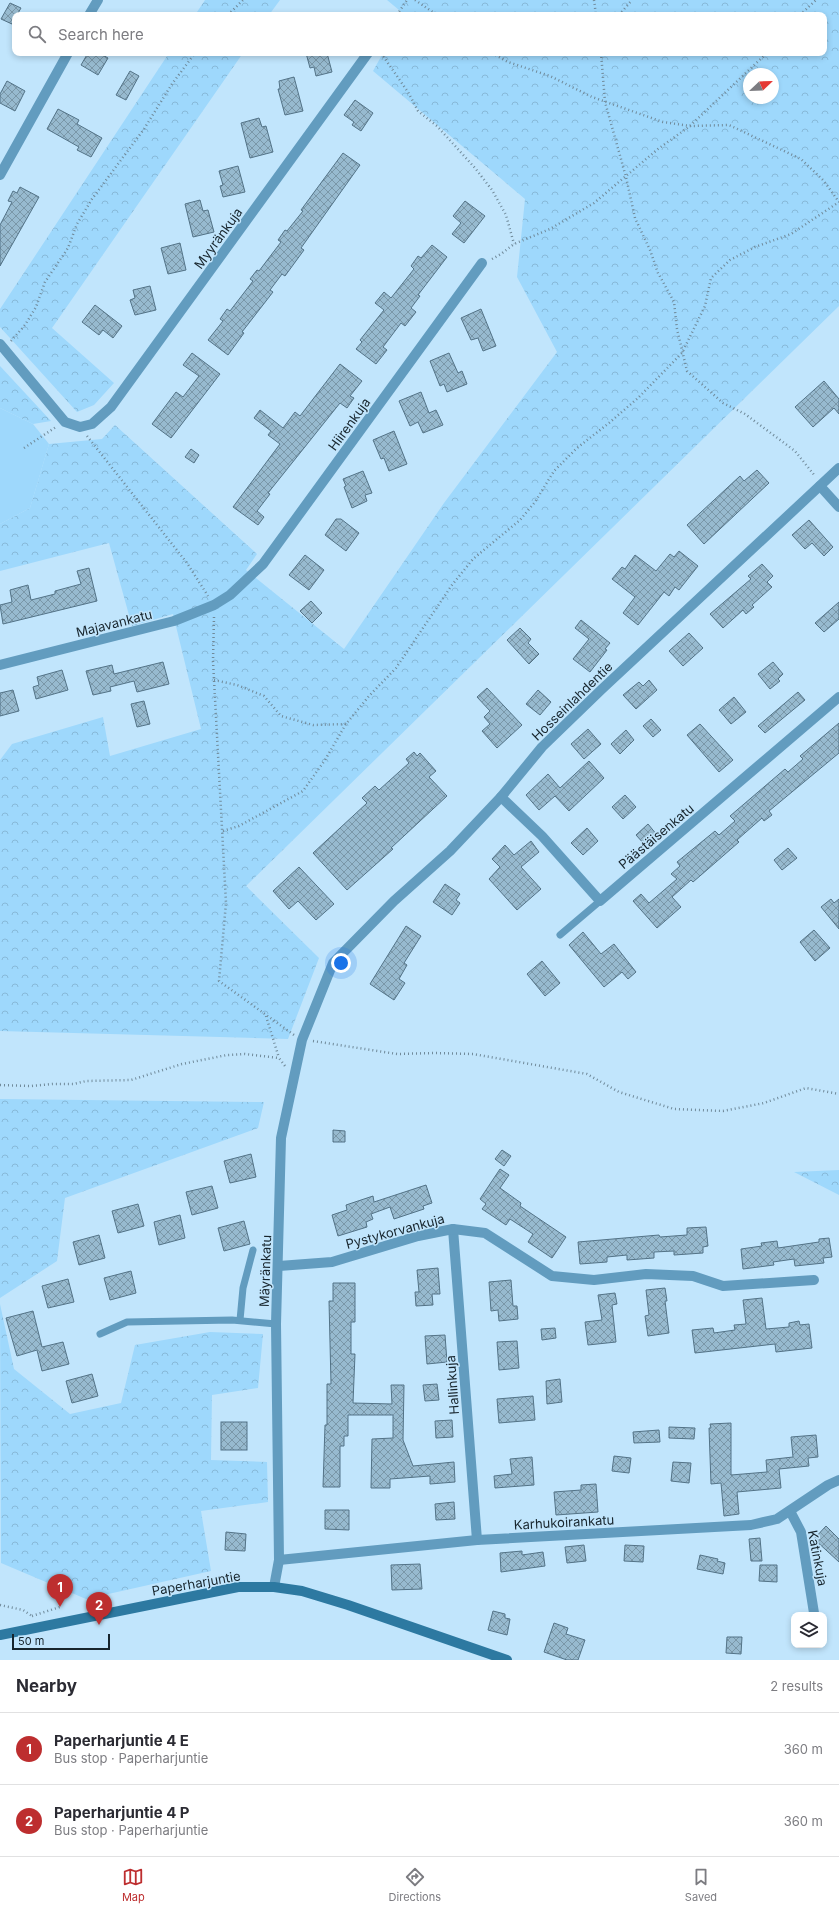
<!DOCTYPE html>
<html lang="en">
<head>
<meta charset="utf-8">
<style>
	:root { --surface:#fff; --page:#f2f2f3; --text:#2b2b33; --muted:#7c7c81; --line:#e1e1e2; --accent:#bd2e2f }
	body { margin:0; font-family:Inter,sans-serif; background:var(--page); color:var(--text) }
	.controls { position:absolute; right:12px; bottom:12px; display:grid; overflow:hidden; border-radius:8px; box-shadow:0 2px 6px #0003 }
	.controls button { width:36px; height:36px; display:grid; place-items:center; padding:0; border:0; border-bottom:1px solid var(--line); background:var(--surface); color:var(--text); font:20px sans-serif }
	.compass { position:absolute; left:743px; top:68px; width:36px; height:36px; border-radius:50%; background:var(--surface); box-shadow:0 2px 6px #0003; rotate:67deg }
	.scale { position:absolute; left:12px; bottom:10px; width:98px; box-sizing:border-box; padding-left:4px; border:2px solid #17252d; border-top:0; font-size:11px; line-height:14px; white-space:nowrap; color:#17252d; -webkit-text-stroke:3px #c1e5fc; paint-order:stroke }
	.you { position:absolute; left:341px; top:963px; width:14px; height:14px; margin:-10px; border:3px solid #fff; border-radius:50%; background:#1a73e8; box-shadow:0 0 0 6px #1a73e833 }
	.badge { display:grid; place-items:center; width:26px; height:26px; border-radius:50%; background:var(--accent); color:#fff; font-size:13px; font-weight:700 }
	.pin { position:absolute; translate:-50% -33px; filter:drop-shadow(0 1px 2px #0008) }
	.pin::after { content:''; position:absolute; top:21px; width:14px; height:12px; background:inherit; clip-path:polygon(0 0,100% 0,50% 100%) }
	.list { margin:0; padding:0; list-style:none }
	h2 { display:flex; justify-content:space-between; align-items:center; height:52px; margin:0; padding:0 16px; font-size:17px }
	h2 small { font-size:13px; font-weight:400; color:var(--muted) }
	.list li { display:grid; grid-template-columns:26px 1fr auto; gap:12px; align-items:center; box-sizing:border-box; height:72px; padding:0 16px; border-top:1px solid var(--line) }
	.list b { display:block; font-size:15px; white-space:nowrap }
	.list p { margin:0; font-size:13px; white-space:nowrap; color:var(--muted) }
	.list em { font-size:13px; font-style:normal; color:var(--muted) }
	.icon { flex:none; width:22px; height:22px; fill:none; stroke:currentColor; stroke-width:2; stroke-linecap:round; stroke-linejoin:round }
	.map { position:relative; flex:none; width:839px; height:1660px; overflow:hidden }
	.search { position:absolute; background:var(--surface); box-shadow:0 2px 6px #0003; left:12px; right:12px; top:12px; height:44px; display:flex; align-items:center; gap:10px; box-sizing:border-box; padding:0 14px; border-radius:8px; color:var(--muted); font-size:15px }
	.sheet { height:196px; background:var(--surface) }
	nav { display:flex; justify-content:space-around; align-items:center; box-sizing:border-box; height:56px; border-top:1px solid var(--line); background:var(--surface); font-size:11px; color:var(--muted) }
	nav a { display:grid; justify-items:center; gap:2px }
	nav .on { color:var(--accent) }
	.map>svg:first-child { display:block }
	.forest { fill:url(#forest-crowns); fill-rule:evenodd }
	.garden { fill:#9ed8fc }
	.building { fill:url(#building-cross-hatch); stroke:#537387 }
	.lines { fill:none; stroke-linecap:round; stroke-linejoin:round }
	.path { stroke:#708a9a; stroke-width:2.5; stroke-dasharray:1 3; stroke-linecap:butt }
	.lane { stroke:#629cbf; stroke-width:7 }
	.street { stroke:#629cbf; stroke-width:10 }
	.secondary { stroke:#2d79a1; stroke-width:10 }
	.labels { text-anchor:middle; dominant-baseline:central; stroke-width:3; stroke-linejoin:round; paint-order:stroke }
	.street-label { font-size:13px; fill:#17252d; stroke:#c1e5fc }
</style>
</head>
<body>
<div class="map">
<svg width="839" height="1660" viewBox="0 0 839 1660">
	<defs>
		<pattern id="forest-crowns" width="20" height="18" patternUnits="userSpaceOnUse"><rect width="20" height="18" fill="#9ed8fc"/><path d="M2 6a3 3 0 1 1 6 0M12 15a3 3 0 1 1 6 0" fill="none" stroke="#87b9d8"/></pattern>
		<pattern id="building-cross-hatch" width="8" height="8" patternUnits="userSpaceOnUse"><rect width="8" height="8" fill="#97bacf"/><path d="M0 0l8 8M0 8l8-8" fill="none" stroke="#7a97a8"/></pattern>
	</defs>
	<rect width="100%" height="100%" fill="#c1e5fc"/>
	<g class="forest">
		<path d="M205,0H280L269,15H195Z"/>
		<path d="M387,0H839V306L246,886L319,958L288,1039L0,1031V760L12,744L103,717L110,756L201,729L173,614L132,626L109,543L0,571V524L30,508L49,444L102,439L115,425L257,554L246,570L344,649L444,503L557,352L517,277L525,199L373,71L383,53H824V15H405ZM749,74H773V98H749Z"/>
		<path d="M169,53H243L52,328L114,383L94,405L77,412L0,327V309Z"/>
		<path d="M0,366L51,421L33,424L0,408Z"/>
		<path d="M0,1099L264,1102L258,1128L65,1198L57,1261L0,1298Z"/>
		<path d="M839,1170V1195L794,1172Z"/>
		<path d="M0,1304L14,1369L70,1414L121,1403L135,1345L210,1332L263,1334L258,1388L212,1395L211,1460L267,1462L268,1502L201,1511L211,1571L86,1599L1,1563Z"/>
	</g>
	<path class="garden" d="M0,408L33,424L49,444L30,508L0,524Z"/>
	<g class="building">
		<path d="M10,3L21,8L17,15H15L12,24L1,19Z"/>
		<path d="M88,53H99L108,58L98,75L81,65Z"/>
		<path d="M306,53H327L332,72L316,76L314,67L310,68Z"/>
		<path d="M130,71L139,76L126,100L116,95Z"/>
		<path d="M294,77L303,111L285,115L278,89H280L279,81Z"/>
		<path d="M7,81L25,91L15,111L0,103V94Z"/>
		<path d="M355,100L373,113L361,131L352,125L354,122L344,115Z"/>
		<path d="M58,109L79,120L77,124L102,138L91,157L77,150L79,147L47,129Z"/>
		<path d="M259,118L262,127L266,126L273,152L250,158L241,123Z"/>
		<path d="M343,153L360,165L301,248L304,250L285,276L282,274L270,290L273,292L242,332L244,333L228,355L208,340L223,321L220,319L227,309L230,311L253,281L250,279L257,270L259,271L281,242L278,240L285,230L287,231L303,211L301,210Z"/>
		<path d="M238,166L245,192L223,197L220,186L223,185L219,171Z"/>
		<path d="M20,187L39,197L0,266V225L12,202L8,201L13,191L17,193Z"/>
		<path d="M200,200L203,211L208,210L214,232L193,237L185,204Z"/>
		<path d="M465,201L485,216L464,243L452,234L461,223L453,216Z"/>
		<path d="M180,243L186,270L168,274L161,248Z"/>
		<path d="M432,245L447,257L418,295L420,296L411,308L416,312L405,326L401,323L383,347L387,350L376,364L356,349L362,342L360,340L384,310L375,303L384,292L391,298L414,269L411,266L418,256L421,258Z"/>
		<path d="M150,286L156,310L135,315L130,300L135,298L133,290Z"/>
		<path d="M95,305L122,326L113,338L103,330L99,335L82,322Z"/>
		<path d="M481,309L496,346L483,351L478,338L471,340L461,318Z"/>
		<path d="M192,353L220,374L171,438L152,424L176,392L183,397L199,376L183,365Z"/>
		<path d="M449,353L458,373L462,371L467,384L447,392L444,384L440,386L430,361Z"/>
		<path d="M340,364L362,381L350,396L354,398L347,408L340,403L268,493L270,494L257,511L264,517L258,525L233,507L280,444L268,435L271,431L254,418L260,410L283,428L295,412L300,416Z"/>
		<path d="M824,381L839,399V414L834,408L813,427L795,407Z"/>
		<path d="M421,392L429,413L436,410L443,425L423,433L418,422L410,426L399,401Z"/>
		<path d="M394,431L407,464L389,471L384,458L381,459L373,440Z"/>
		<path d="M191,449L199,455L194,463L185,457Z"/>
		<path d="M757,470L769,483L704,544L687,525L740,476L744,481Z"/>
		<path d="M363,471L372,493L365,495L367,501L352,508L344,487L346,486L343,479Z"/>
		<path d="M336,519H341L359,533L346,551L325,535Z"/>
		<path d="M809,520L833,547L824,556L812,543L805,549L792,535Z"/>
		<path d="M679,551L698,566L679,590L675,587L669,596L664,592L638,625L623,613L635,597L612,579L622,567L625,569L635,555L656,571L670,554L674,557Z"/>
		<path d="M305,555L324,570L309,590L289,575Z"/>
		<path d="M762,564L773,576L767,582L772,587L752,605L754,607L746,614L743,610L723,628L710,614L751,579L748,576Z"/>
		<path d="M89,568L97,601L3,624L0,605L12,602L10,590L28,585L31,600L55,594V591L81,584L77,571Z"/>
		<path d="M311,601L322,613L312,623L300,611Z"/>
		<path d="M839,602V619L824,632L815,623Z"/>
		<path d="M581,620L610,643L605,649L607,650L590,672L573,659L589,639L575,628Z"/>
		<path d="M520,628L531,639L528,643L539,654L529,664L507,640Z"/>
		<path d="M689,633L703,648L683,666L669,651Z"/>
		<path d="M163,662L169,684L137,692L134,681L110,687L111,691L93,695L86,671L112,665L114,674Z"/>
		<path d="M773,662L783,674L778,679L780,681L770,689L758,674Z"/>
		<path d="M62,670L68,690L36,699L33,687L39,685L37,677Z"/>
		<path d="M649,680L657,690L636,709L623,695L639,682L643,686Z"/>
		<path d="M487,688L522,725L497,748L482,731L490,724L484,717L490,711L477,697Z"/>
		<path d="M13,690L19,711L0,716V693Z"/>
		<path d="M538,690L551,702L540,715L526,704Z"/>
		<path d="M798,692L805,700L765,733L758,726Z"/>
		<path d="M734,697L746,712L731,724L719,710Z"/>
		<path d="M144,701L150,724L137,727L131,704Z"/>
		<path d="M651,719L661,730L653,737L643,726Z"/>
		<path d="M839,723V753L769,811L772,815L764,821L762,818L737,840L739,842L708,869L693,882L691,880L672,897L681,907L657,928L633,901L641,894L649,903L677,879L671,874L680,866L677,862L715,831L719,835L735,821L730,816L785,769L788,772L803,759L800,756Z"/>
		<path d="M700,724L733,760L719,772L687,735Z"/>
		<path d="M588,729L601,744L584,759L571,744Z"/>
		<path d="M626,730L634,740L620,754L611,744Z"/>
		<path d="M414,752L417,756L420,753L436,771L429,777L447,796L391,848L393,849L347,890L313,853L367,803L362,798L375,786L379,790L409,763L406,759Z"/>
		<path d="M589,761L604,778L569,811L555,796L539,810L526,795L548,774L560,788Z"/>
		<path d="M625,795L636,807L623,819L612,807Z"/>
		<path d="M648,824L657,835L645,845L636,835Z"/>
		<path d="M587,828L598,841L583,855L571,843Z"/>
		<path d="M531,841L539,852L521,867L541,889L517,910L489,879L500,867L492,859L505,845L514,855Z"/>
		<path d="M788,848L797,858L782,870L774,860Z"/>
		<path d="M299,867L334,904L316,920L298,901L289,909L273,891Z"/>
		<path d="M445,884L460,894L456,900L460,903L452,915L433,902Z"/>
		<path d="M831,899L834,903L839,899V929L821,907Z"/>
		<path d="M406,926L421,936L404,963L407,965L399,979L405,983L394,1000L370,984Z"/>
		<path d="M814,930L830,948L815,961L800,942Z"/>
		<path d="M583,932L601,954L614,944L636,972L628,979L622,972L604,987L569,945Z"/>
		<path d="M542,961L560,983L545,996L527,974Z"/>
		<path d="M333,1130L345,1131V1142H333Z"/>
		<path d="M502,1150L511,1156L504,1166L495,1159Z"/>
		<path d="M251,1154L256,1177L230,1183L224,1161Z"/>
		<path d="M500,1169L509,1175L500,1188L521,1203L520,1206L566,1237L552,1258L528,1242L533,1234L510,1219L506,1225L482,1209L486,1204L480,1199Z"/>
		<path d="M426,1185L432,1203L423,1206L424,1209L394,1219L390,1207L371,1214L373,1219L366,1222L367,1227L338,1236L332,1215L347,1210L346,1205L373,1196L374,1202Z"/>
		<path d="M212,1186L218,1208L192,1215L186,1192Z"/>
		<path d="M138,1204L144,1226L118,1233L112,1211Z"/>
		<path d="M180,1215L185,1238L159,1245L154,1222Z"/>
		<path d="M244,1221L250,1244L224,1251L218,1228Z"/>
		<path d="M706,1227L708,1246L703,1247V1253L674,1255V1251L654,1252V1258L627,1260V1255L607,1257V1262L580,1264L578,1242L659,1235L660,1237L687,1235V1228Z"/>
		<path d="M99,1235L105,1258L79,1265L73,1242Z"/>
		<path d="M829,1238L832,1257L823,1258L824,1263L795,1266L794,1259L773,1262L774,1265L743,1269L741,1249L762,1246L761,1243L777,1241L778,1248L819,1242V1239Z"/>
		<path d="M438,1268L440,1294H432L433,1305L416,1306L415,1292H419L417,1270Z"/>
		<path d="M131,1271L136,1293L110,1300L104,1278Z"/>
		<path d="M68,1279L74,1302L48,1308L42,1286Z"/>
		<path d="M511,1280L513,1306H517L518,1319L499,1321L498,1310L491,1311L489,1282Z"/>
		<path d="M333,1283H355V1322H351V1354H355L353,1403L392,1404L391,1385H404L403,1440L413,1466L454,1462L455,1482L430,1484V1476L390,1479V1488H371L372,1439L393,1438V1415H348V1436H344V1446H340V1487H323L325,1425H327V1384H331L329,1301H333Z"/>
		<path d="M665,1288L667,1301H665L669,1333L648,1336L645,1316L649,1315L646,1290Z"/>
		<path d="M615,1293L617,1304L612,1305L616,1342L588,1345L585,1322L602,1320L598,1295Z"/>
		<path d="M762,1298L766,1329L789,1327V1323L799,1321L800,1325L809,1324L812,1348L776,1352L775,1344L695,1353L692,1330L713,1328L714,1333L735,1330L734,1325L746,1324L743,1300Z"/>
		<path d="M33,1311L42,1347L63,1342L69,1364L42,1371L37,1350L17,1356L6,1318Z"/>
		<path d="M555,1328L556,1338L542,1340L541,1329Z"/>
		<path d="M445,1335L447,1362L427,1364L425,1336Z"/>
		<path d="M517,1341L519,1368L499,1370L497,1342Z"/>
		<path d="M92,1374L98,1396L72,1403L66,1381Z"/>
		<path d="M560,1379L562,1402L547,1404L546,1381Z"/>
		<path d="M437,1384L439,1400L425,1401L423,1385Z"/>
		<path d="M533,1396L535,1420L499,1423L497,1399Z"/>
		<path d="M452,1420L453,1437L436,1438L435,1421Z"/>
		<rect x="221" y="1422" width="26" height="28"/>
		<path d="M731,1423V1475L767,1472L766,1460L793,1457L791,1437L816,1435L818,1457L808,1458L809,1466L779,1469L781,1488L737,1492L739,1514L724,1516L721,1483L711,1484L709,1428H711L710,1424Z"/>
		<path d="M669,1427L695,1428L694,1439L669,1438Z"/>
		<path d="M659,1430L660,1442L634,1443L633,1432Z"/>
		<path d="M614,1456L631,1458L629,1473L612,1471Z"/>
		<path d="M532,1457L534,1485L495,1488L494,1476L512,1474L510,1459Z"/>
		<path d="M673,1462L691,1463L689,1483L671,1481Z"/>
		<path d="M596,1484L598,1512L556,1515L554,1492L581,1490V1485Z"/>
		<path d="M454,1502L455,1519L436,1520L435,1504Z"/>
		<path d="M325,1510H349V1530L325,1529Z"/>
		<path d="M826,1526L839,1539V1562L814,1539Z"/>
		<path d="M226,1532L246,1534L245,1551L225,1550Z"/>
		<path d="M760,1538L762,1561H751L749,1539Z"/>
		<path d="M584,1545L586,1561L567,1563L565,1547Z"/>
		<path d="M625,1545L644,1546L643,1562L624,1561Z"/>
		<path d="M522,1551V1555L543,1552L545,1566L501,1572L500,1553Z"/>
		<path d="M700,1555L718,1559L717,1561L725,1563L723,1574L697,1569Z"/>
		<path d="M420,1564L422,1589L392,1590L391,1565Z"/>
		<path d="M760,1565H777V1582L759,1581Z"/>
		<path d="M493,1611L505,1614V1618L510,1619L507,1635L488,1630Z"/>
		<path d="M554,1623L568,1628L566,1634L585,1640L578,1660H567L544,1652Z"/>
		<path d="M727,1637H742L741,1654L726,1653Z"/>
	</g>
	<g class="lines">
		<g class="path">
			<path d="M415,0L437,15"/>
			<path d="M594,0L596,15"/>
			<path d="M228,15L243,0"/>
			<path d="M397,15L407,0"/>
			<path d="M619,15L632,0"/>
			<path d="M800,15L816,0"/>
			<path d="M381,53L408,92L418,111L437,126L475,168L492,190L506,215L514,244"/>
			<path d="M492,53L508,62L550,76L592,97L663,122L690,126L729,125L801,159L824,181L839,202"/>
			<path d="M601,53L605,102L626,177L635,218L650,250L658,273L674,302L677,329L687,371L723,403L745,414L795,451L815,476"/>
			<path d="M492,259L501,254L514,244L550,229L594,203L658,149L690,126L767,53"/>
			<path d="M11,341L25,325L36,307L45,282L68,248L77,224L92,199L144,129L172,84L195,53"/>
			<path d="M87,436L187,563L208,596"/>
			<path d="M24,448L56,427"/>
			<path d="M214,617L213,661L226,903L219,981L294,1035"/>
			<path d="M214,680L237,685L264,696L281,716L313,725L346,724"/>
			<path d="M223,831L239,826L303,791L325,760L346,724L369,696L396,668L452,585L473,559L520,520L535,502L554,471L577,448L609,423L638,398L682,353L705,306L711,278L730,260L755,247L791,234L839,202"/>
			<path d="M266,1016L279,1058"/>
			<path d="M313,1041L397,1054L434,1053L473,1054L587,1074L619,1092L674,1109L723,1111L764,1103L806,1088L839,1094"/>
			<path d="M0,1085L31,1086L52,1084H74L86,1081L131,1080L182,1064L227,1055L245,1054L279,1058L285,1066"/>
			<path d="M0,1605L23,1610L32,1616"/>
			<path d="M32,1616L60,1607"/>
		</g>
		<g class="lane">
			<path d="M560,935L600,901"/>
			<path d="M240,1320L243,1288L253,1250"/>
			<path d="M100,1334L127,1322L232,1320L276,1324"/>
		</g>
		<g class="street">
			<path d="M89,15L98,0"/>
			<path d="M0,175L68,53"/>
			<path d="M0,344L65,422L80,427L92,424L111,407L368,53"/>
			<path d="M820,486L839,507"/>
			<path d="M0,665L174,621L214,605L230,595L263,564L482,263"/>
			<path d="M501,797L542,836L600,901L839,697"/>
			<path d="M453,1229L477,1540"/>
			<path d="M279,1266L332,1262L418,1236L453,1229L485,1233L552,1276L594,1280L646,1274L693,1276L723,1286L814,1280"/>
			<path d="M790,1511L801,1532L814,1613"/>
			<path d="M279,1560L477,1540L751,1525L777,1519L828,1485L839,1480"/>
			<path d="M274,1587L279,1560L276,1324L281,1138L302,1040L333,963L394,901L450,851L501,797L542,747L602,689L839,468"/>
		</g>
		<path class="secondary" d="M0,1635L238,1587H274L302,1591L348,1605L507,1660"/>
	</g>
	<g class="labels">
		<g class="street-label">
			<text transform="translate(218 238) rotate(-54)">Myyränkuja</text>
			<text transform="translate(349 424) rotate(-54)">Hiirenkuja</text>
			<text transform="translate(114 623) rotate(-14)">Majavankatu</text>
			<text transform="translate(572 701) rotate(-44)">Hosseinlahdentie</text>
			<text transform="translate(656 836) rotate(-40)">Päästäisenkatu</text>
			<text transform="translate(395 1231) rotate(-15)">Pystykorvankuja</text>
			<text transform="translate(265 1271) rotate(-88)">Mäyränkatu</text>
			<text transform="translate(452 1385) rotate(-94)">Hallinkuja</text>
			<text transform="translate(564 1522) rotate(-3)">Karhukoirankatu</text>
			<text transform="translate(818 1558) rotate(79)">Katinkuja</text>
			<text transform="translate(196 1583) rotate(-10)">Paperharjuntie</text>
		</g>
	</g>
</svg>
<div class="controls">
<button><svg class="icon" aria-label="layers" viewBox="0 0 24 24"><path d="M12 4l9 5-9 5-9-5zM3 14l9 5 9-5"/></svg></button>
</div>
<svg class="compass" viewBox="-18 -18 36 36"><path d="M0-13l5 13h-10z" fill="#e53935"/><path d="M0 13l5-13h-10z" fill="#7c7c81"/></svg>
<div class="scale">50 m</div>
<div class="you"></div>
<div class="pin badge" style="left:60px;top:1607px">1</div>
<div class="pin badge" style="left:99px;top:1625px">2</div>
<div class="search"><svg class="icon" aria-label="search" viewBox="0 0 24 24"><circle cx="10" cy="10" r="6"/><path d="M15 15l6 6"/></svg>Search here</div>
</div>
<section class="sheet">
<h2>Nearby<small>2 results</small></h2>
<ul class="list">
<li><span class="badge">1</span><div><b>Paperharjuntie 4 E</b><p>Bus stop · Paperharjuntie</p></div><em>360 m</em></li>
<li><span class="badge">2</span><div><b>Paperharjuntie 4 P</b><p>Bus stop · Paperharjuntie</p></div><em>360 m</em></li>
</ul>
</section>
<nav>
<a class="on"><svg class="icon" aria-label="map" viewBox="0 0 24 24"><path d="M3 6l6-2 6 2 6-2v14l-6 2-6-2-6 2zM9 4v14M15 6v14"/></svg>Map</a>
<a><svg class="icon" aria-label="directions" viewBox="0 0 24 24"><path d="M12 3l9 9-9 9-9-9zM9 14v-3h6M13 9l2 2-2 2"/></svg>Directions</a>
<a><svg class="icon" aria-label="saved" viewBox="0 0 24 24"><path d="M7 4h10v16l-5-4-5 4z"/></svg>Saved</a>
</nav>
</body>
</html>
